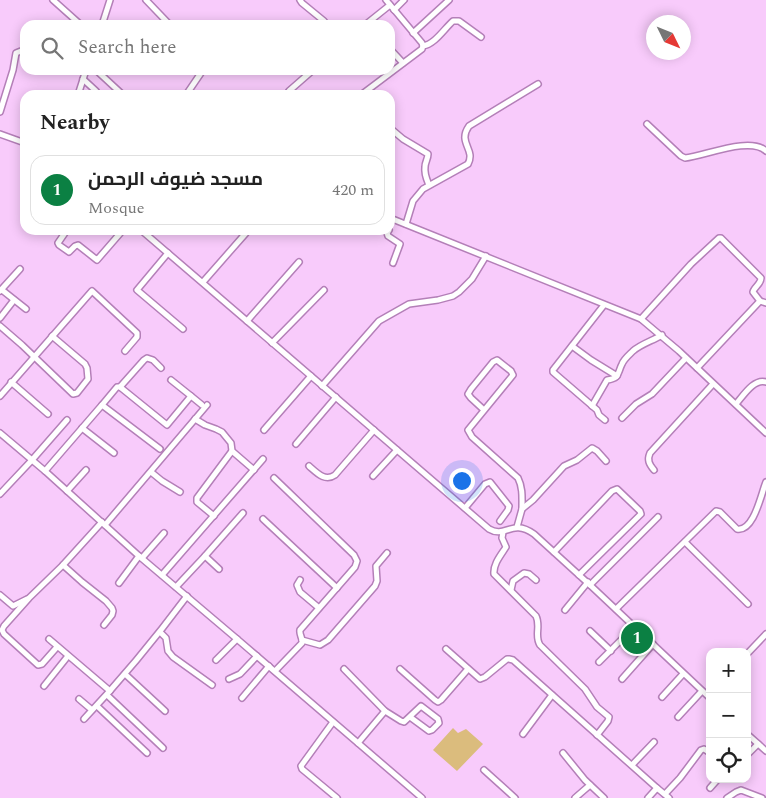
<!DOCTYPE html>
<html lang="en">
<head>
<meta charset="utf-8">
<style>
	:root { --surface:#fff; --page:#f2f2f2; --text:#222; --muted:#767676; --line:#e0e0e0; --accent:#0b8043 }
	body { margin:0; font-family:Spectral,Cairo,serif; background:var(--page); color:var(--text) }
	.controls { position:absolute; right:15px; bottom:15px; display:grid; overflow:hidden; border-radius:10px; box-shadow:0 2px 12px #0003 }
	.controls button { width:45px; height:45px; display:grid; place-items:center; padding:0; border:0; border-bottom:1px solid var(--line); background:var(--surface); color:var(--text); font:25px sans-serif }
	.compass { position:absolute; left:646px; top:15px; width:45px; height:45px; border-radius:50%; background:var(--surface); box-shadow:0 2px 12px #0003; rotate:133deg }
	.you { position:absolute; left:461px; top:480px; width:18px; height:18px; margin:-12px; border:4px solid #fff; border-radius:50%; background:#1a73e8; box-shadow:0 0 0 8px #1a73e833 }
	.badge { display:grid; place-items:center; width:32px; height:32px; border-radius:50%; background:var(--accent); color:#fff; font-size:16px; font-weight:700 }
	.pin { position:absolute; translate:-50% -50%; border:2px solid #fff; box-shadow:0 1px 5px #0006 }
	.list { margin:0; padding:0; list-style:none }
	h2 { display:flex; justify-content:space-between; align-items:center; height:65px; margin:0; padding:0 20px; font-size:21px }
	h2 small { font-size:16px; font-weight:400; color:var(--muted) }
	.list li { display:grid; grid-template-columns:32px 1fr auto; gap:15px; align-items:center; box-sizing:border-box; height:70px; margin:0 10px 10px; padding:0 10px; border:1px solid var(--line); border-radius:15px }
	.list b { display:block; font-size:19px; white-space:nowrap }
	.list p { margin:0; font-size:16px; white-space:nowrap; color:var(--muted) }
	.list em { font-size:16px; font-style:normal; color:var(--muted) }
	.icon { flex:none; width:28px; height:28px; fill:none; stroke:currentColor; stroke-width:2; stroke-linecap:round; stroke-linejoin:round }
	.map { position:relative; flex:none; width:766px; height:798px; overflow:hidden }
	.search { position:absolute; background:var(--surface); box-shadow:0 2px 12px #0003; left:20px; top:20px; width:375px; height:55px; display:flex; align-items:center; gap:12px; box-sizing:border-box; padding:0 18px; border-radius:15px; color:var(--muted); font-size:19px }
	.panel { position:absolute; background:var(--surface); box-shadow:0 2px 12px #0003; left:20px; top:90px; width:375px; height:145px; border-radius:15px }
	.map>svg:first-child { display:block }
	.green { fill:#dbbc7d }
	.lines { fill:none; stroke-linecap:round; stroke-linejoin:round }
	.minor-casing { stroke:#b47fb8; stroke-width:8 }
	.minor { stroke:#fff; stroke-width:5 }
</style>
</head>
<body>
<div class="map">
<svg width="766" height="798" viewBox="0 0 766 798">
	<rect width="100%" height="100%" fill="#f8cbfb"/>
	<path class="green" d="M453,728L458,733L466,729L483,744L457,771L433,750Z"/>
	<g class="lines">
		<g class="minor-casing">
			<g id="minor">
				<path d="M53,0L81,25"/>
				<path d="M146,0L170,25"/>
				<path d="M300,0L302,3L324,21"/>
				<path d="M386,0L422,43L423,46"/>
				<path d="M394,10L404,0"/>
				<path d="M102,25L110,0"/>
				<path d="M365,25L390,5"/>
				<path d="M413,33L449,0"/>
				<path d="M390,49L403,63"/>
				<path d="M96,70L123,95"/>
				<path d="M83,79L96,91"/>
				<path d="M289,91L313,70"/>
				<path d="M78,95L86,70"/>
				<path d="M186,95L203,70"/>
				<path d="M361,95L422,49L423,46C435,44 444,29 453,21H459L481,37"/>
				<path d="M0,112L13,70L16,53L21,51L25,53"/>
				<path d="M647,124L681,156L685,158C705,156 750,136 766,151"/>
				<path d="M390,128L403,139L428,154C428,159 425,162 425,167C424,174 427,180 429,185"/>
				<path d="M0,134L25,143"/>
				<path d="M390,218L641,319L679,351L766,433"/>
				<path d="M406,224L413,201L423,189L468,164C476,149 457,143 469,126L538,84"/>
				<path d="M67,230L58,243L59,245L69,252L75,246L78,245L97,260L123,230"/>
				<path d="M141,230L489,529C506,539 511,518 534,534L590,585L710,698"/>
				<path d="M389,230L387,233L388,236L400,244L393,263"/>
				<path d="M168,253L137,290L183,329"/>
				<path d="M203,282L246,233"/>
				<path d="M2,290L26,309"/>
				<path d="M0,291L20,269"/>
				<path d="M604,305L553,370V372L597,410L599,415L605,420"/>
				<path d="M0,318L14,300"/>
				<path d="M641,319L691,264L719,238H721L761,278C761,284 754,287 753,292L760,301L766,303"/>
				<path d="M247,321L299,262"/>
				<path d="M0,326L22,345L73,394L77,393L88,379L87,368L85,364L52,336"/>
				<path d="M272,343L324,290"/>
				<path d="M572,346L591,360L617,376"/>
				<path d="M697,368L760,301"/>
				<path d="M11,382L48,414"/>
				<path d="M322,386L379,321L409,304L438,300L453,296L459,292L472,279L486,256"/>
				<path d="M120,387L144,360L147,358L153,360L161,368"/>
				<path d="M0,396L92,291L137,333V337L125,351"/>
				<path d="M191,396L202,405"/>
				<path d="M736,404C743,396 754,378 766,382"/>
				<path d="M102,405L117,387H120L167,425L191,396L171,380"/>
				<path d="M592,406L607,380C620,378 617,374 622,364C624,359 629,355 633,351C641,344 652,341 662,335"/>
				<path d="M484,410L471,398L468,394L471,389L493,362L497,360L511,371L513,375L468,430L472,437L518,478C523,488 522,498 522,509"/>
				<path d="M622,418L636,404L652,394L686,358"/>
				<path d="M195,419L205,425L216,429L222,432L231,443L232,451L254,470"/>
				<path d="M82,428L114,453"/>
				<path d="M264,430L311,376"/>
				<path d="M0,433L45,471L139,556L237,639L422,798"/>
				<path d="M296,444L336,397"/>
				<path d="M309,466C317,473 325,482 335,475L374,430"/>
				<path d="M654,470C649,464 647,460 650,453L713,384"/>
				<path d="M45,471L102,405L160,449"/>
				<path d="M151,472L162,481L180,492"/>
				<path d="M373,476L397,450"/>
				<path d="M274,478L354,555L357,561L355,567L300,630C299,635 303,638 302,643L275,671"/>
				<path d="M67,491L86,470"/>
				<path d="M0,494L32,460L67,420"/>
				<path d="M465,508L485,484L490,482L509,506L508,510L500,521"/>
				<path d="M214,516L197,502V498L232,451"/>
				<path d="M263,519L337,588"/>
				<path d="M105,525L207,405"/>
				<path d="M517,527L522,509L533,500L564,466L577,460L592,448L597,451L606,461"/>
				<path d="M503,532L502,538L506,547C501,555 493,564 494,574L536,616C541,626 534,636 540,645L585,689L597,707L609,717L608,721L597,735"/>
				<path d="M685,542L748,604"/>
				<path d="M554,552L612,491L617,489L640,511L641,514L579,575"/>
				<path d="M205,556L219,569"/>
				<path d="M142,558L164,533"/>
				<path d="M63,565L82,582L106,601L112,608L113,611L112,615L104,625"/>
				<path d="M162,575L263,459"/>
				<path d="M300,580L297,585L300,592L319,608"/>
				<path d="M119,583L139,556"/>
				<path d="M590,585L658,517"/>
				<path d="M176,587L205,556L243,513"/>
				<path d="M511,590L513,581L524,573L529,574L536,580"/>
				<path d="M0,595L13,606L27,599"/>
				<path d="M616,609L716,511L720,512L737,529C754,532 761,494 766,482"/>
				<path d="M565,610L588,582"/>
				<path d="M590,631L611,651"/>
				<path d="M160,632L166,638L168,651L173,657L212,685"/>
				<path d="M49,639L110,691"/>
				<path d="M302,640L320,645L328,640L375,586L377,581L376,566L387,553"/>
				<path d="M57,647L42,664L38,665L4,634L2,630L4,626L29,598L63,565L102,522"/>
				<path d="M446,649L480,679L485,677L507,659H509L513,660L657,788"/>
				<path d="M747,654L766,634"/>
				<path d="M216,660L237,639"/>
				<path d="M599,662L634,627"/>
				<path d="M344,669L385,711"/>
				<path d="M400,669L435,700L438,702L441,700L468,669"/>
				<path d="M125,674L165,711"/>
				<path d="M229,679L240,674L257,656"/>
				<path d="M622,679L653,644"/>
				<path d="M44,686L68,656"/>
				<path d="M107,695L163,748"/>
				<path d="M662,697L683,674"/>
				<path d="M242,698L269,666"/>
				<path d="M79,699L92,710"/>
				<path d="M97,706L147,753"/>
				<path d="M678,717L702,691"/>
				<path d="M84,719C121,680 155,639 187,596"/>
				<path d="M333,722L301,766L302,769L337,798"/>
				<path d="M523,734L552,695"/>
				<path d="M747,734L766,751"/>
				<path d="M358,743L385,711L401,721L404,722L421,706L438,719L439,723L432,730L429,731L410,717"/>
				<path d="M563,753L585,780L604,798"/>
				<path d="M747,755L758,744"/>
				<path d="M632,765L654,742"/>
				<path d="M484,770L515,798"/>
				<path d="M710,788L718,779"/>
				<path d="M665,794L680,778L701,750L704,749L710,753"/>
				<path d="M575,798L590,785"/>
				<path d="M648,798L657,788L669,798"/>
				<path d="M727,798L736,792L741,790L762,798"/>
			</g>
		</g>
		<use href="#minor" class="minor"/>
	</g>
</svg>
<div class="controls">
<button>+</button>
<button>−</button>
<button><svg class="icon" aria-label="locate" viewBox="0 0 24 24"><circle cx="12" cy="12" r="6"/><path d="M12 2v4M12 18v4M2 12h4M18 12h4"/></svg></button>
</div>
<svg class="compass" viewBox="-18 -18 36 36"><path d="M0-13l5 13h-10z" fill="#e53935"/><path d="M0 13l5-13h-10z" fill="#767676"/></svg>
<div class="you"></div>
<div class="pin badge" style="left:637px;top:638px">1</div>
<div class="search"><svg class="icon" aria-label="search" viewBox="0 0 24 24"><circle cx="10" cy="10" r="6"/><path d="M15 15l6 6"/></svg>Search here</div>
<section class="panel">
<h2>Nearby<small></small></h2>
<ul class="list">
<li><span class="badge">1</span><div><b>مسجد ضيوف الرحمن</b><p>Mosque</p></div><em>420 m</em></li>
</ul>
</section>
</div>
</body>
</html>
